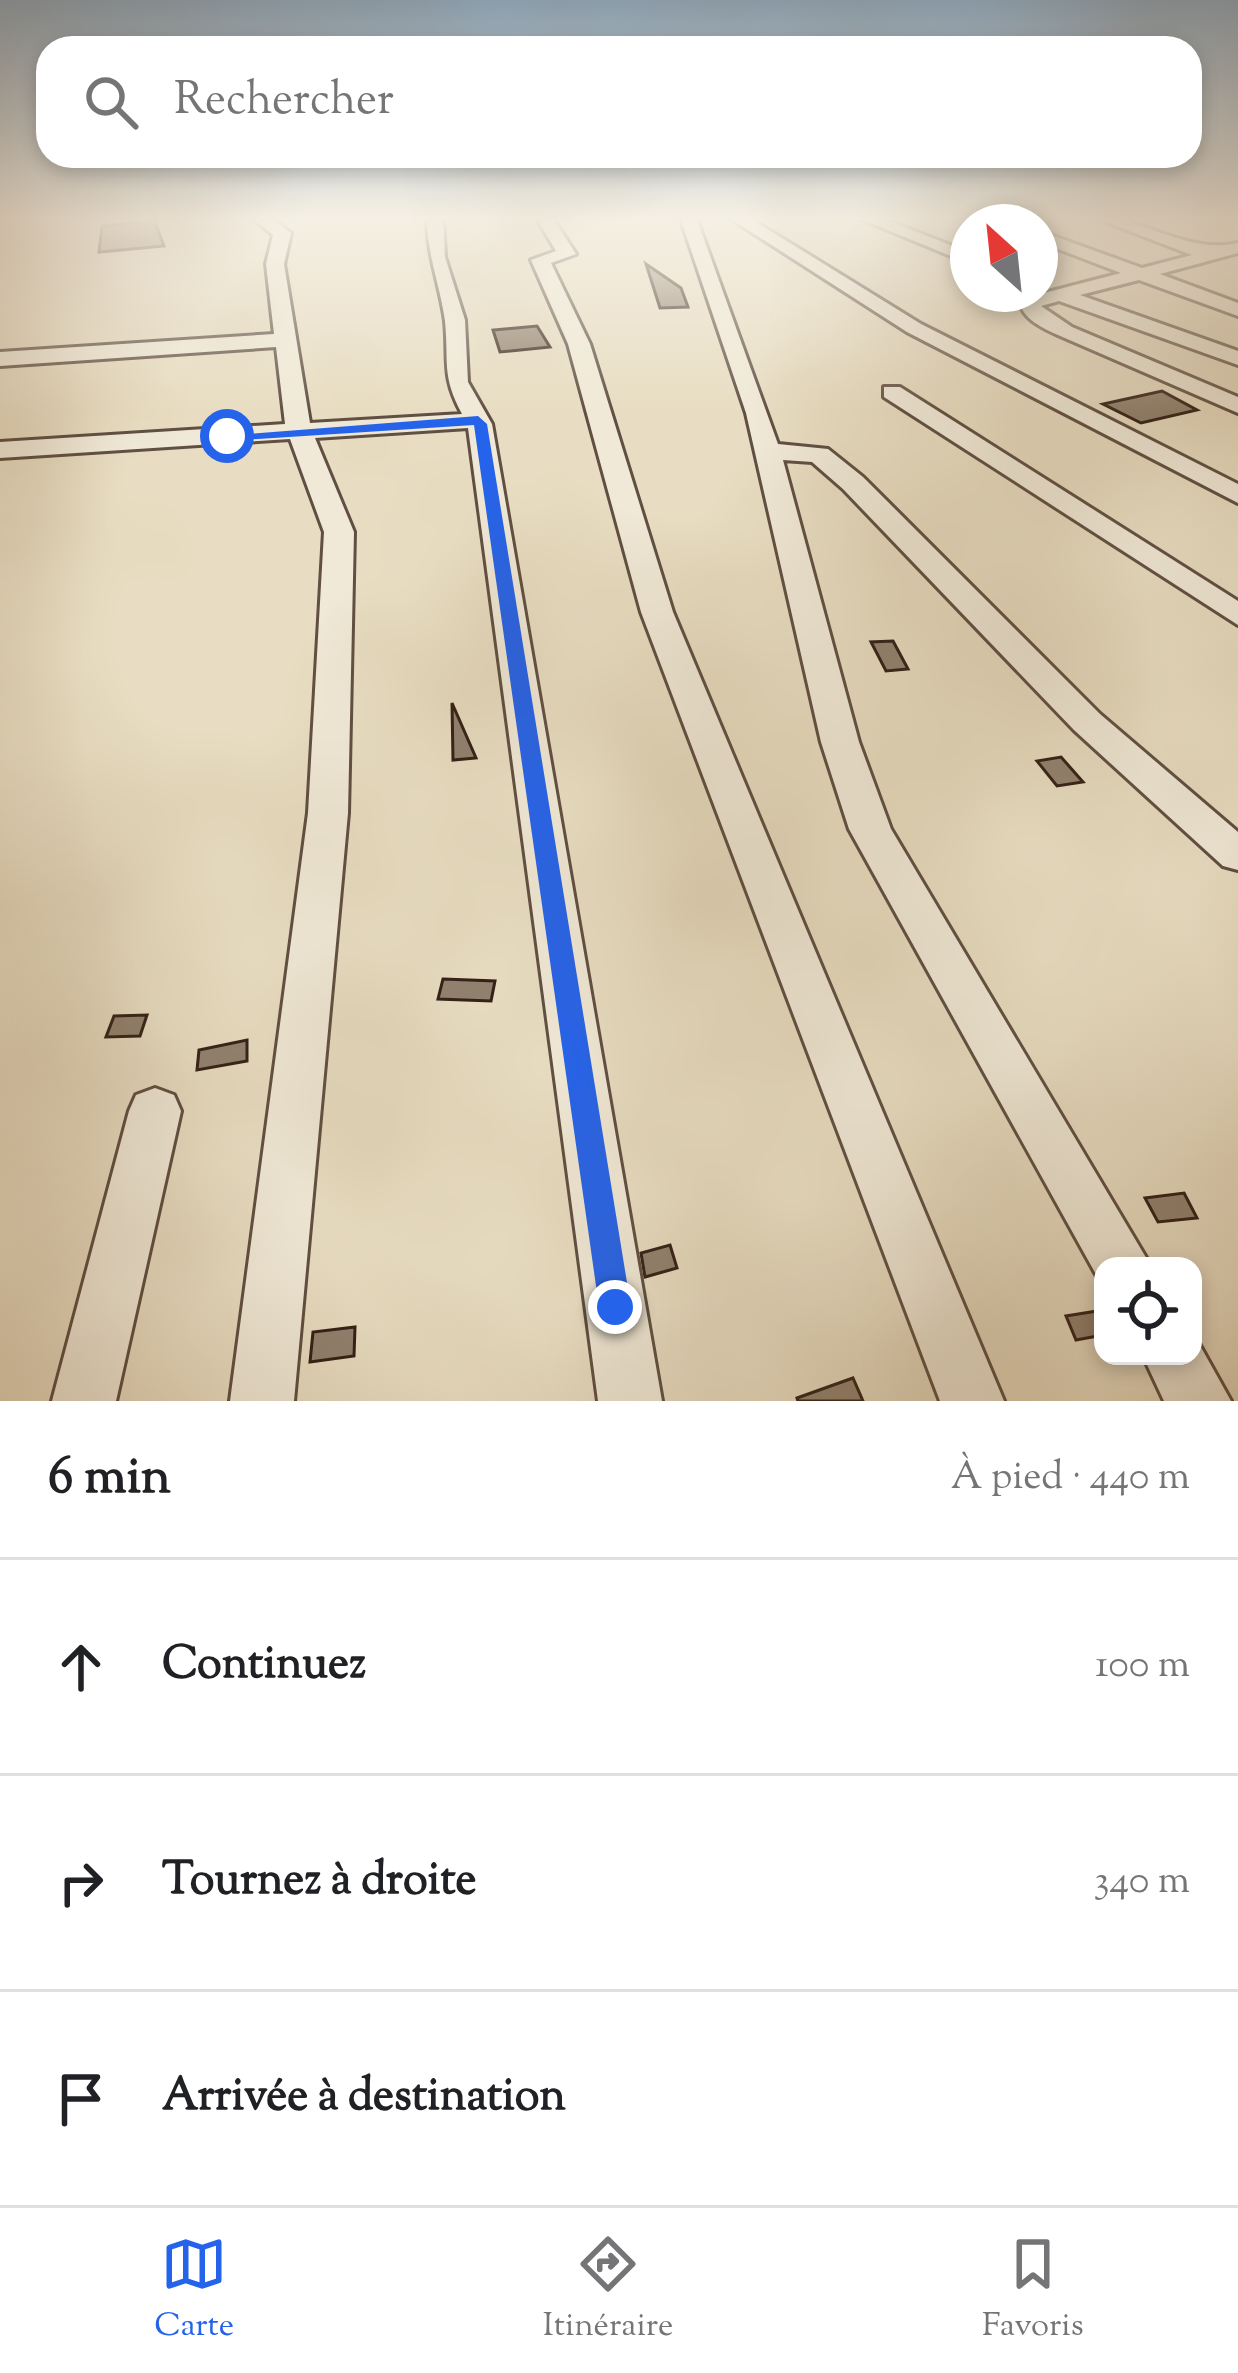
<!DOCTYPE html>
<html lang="fr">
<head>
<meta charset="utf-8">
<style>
	:root { --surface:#fff; --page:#f6f6f6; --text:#202124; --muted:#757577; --line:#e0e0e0; --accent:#2563eb }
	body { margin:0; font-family:"Sorts Mill Goudy",serif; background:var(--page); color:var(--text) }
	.controls { position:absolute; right:36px; bottom:36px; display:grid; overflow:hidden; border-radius:24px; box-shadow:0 6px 18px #0003 }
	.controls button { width:108px; height:108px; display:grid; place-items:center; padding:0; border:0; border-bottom:3px solid var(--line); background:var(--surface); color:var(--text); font:60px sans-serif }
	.compass { position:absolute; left:950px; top:204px; width:108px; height:108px; border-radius:50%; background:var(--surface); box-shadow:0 6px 18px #0003; rotate:333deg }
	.stop { position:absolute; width:36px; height:36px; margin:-27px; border:9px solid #2563eb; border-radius:50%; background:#fff }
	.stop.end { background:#2563eb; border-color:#fff; box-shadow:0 3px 12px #0008 }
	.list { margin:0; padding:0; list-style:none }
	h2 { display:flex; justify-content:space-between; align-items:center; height:156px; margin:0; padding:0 48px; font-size:51px }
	h2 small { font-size:39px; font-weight:400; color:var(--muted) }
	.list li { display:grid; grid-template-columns:78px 1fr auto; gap:36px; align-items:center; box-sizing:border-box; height:216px; padding:0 48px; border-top:3px solid var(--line) }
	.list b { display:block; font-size:45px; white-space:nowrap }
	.list em { font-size:39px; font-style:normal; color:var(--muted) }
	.icon { flex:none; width:66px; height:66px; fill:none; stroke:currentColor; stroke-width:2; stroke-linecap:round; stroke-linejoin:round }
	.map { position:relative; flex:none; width:1238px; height:1401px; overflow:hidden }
	.search { position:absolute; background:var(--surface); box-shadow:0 6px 18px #0003; left:36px; right:36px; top:36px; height:132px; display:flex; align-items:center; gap:30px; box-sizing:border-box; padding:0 42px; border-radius:36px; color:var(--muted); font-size:45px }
	.sheet { height:804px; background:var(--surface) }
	nav { display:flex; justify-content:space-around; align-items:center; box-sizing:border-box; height:168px; border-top:3px solid var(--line); background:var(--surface); font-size:33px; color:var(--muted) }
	nav a { display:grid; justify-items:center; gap:6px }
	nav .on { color:var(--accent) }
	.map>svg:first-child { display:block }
	.building { fill:#918270; stroke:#332017; stroke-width:3 }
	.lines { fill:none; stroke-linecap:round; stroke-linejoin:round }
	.minor-casing { stroke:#604f42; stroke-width:6 }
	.minor { fill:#f0e9d7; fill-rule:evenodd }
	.route { fill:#2563eb }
</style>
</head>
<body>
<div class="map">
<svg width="1238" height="1401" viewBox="0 0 1238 1401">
	<rect width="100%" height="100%" fill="#e8ddc2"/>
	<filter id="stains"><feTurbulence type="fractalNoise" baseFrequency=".00167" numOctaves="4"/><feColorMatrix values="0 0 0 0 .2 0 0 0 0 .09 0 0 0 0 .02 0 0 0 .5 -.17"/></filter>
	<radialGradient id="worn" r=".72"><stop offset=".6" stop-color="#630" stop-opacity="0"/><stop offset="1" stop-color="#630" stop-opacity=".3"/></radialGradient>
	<g class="building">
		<path d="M154,220L164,246L99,252L102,226Z"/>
		<path d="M646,264L681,288L688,307L660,308Z"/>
		<path d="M537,326L550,347L500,352L493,330Z"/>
		<path d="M1162,391L1197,410L1141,423L1103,404Z"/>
		<path d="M893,641L908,669L886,671L871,642Z"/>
		<path d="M452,703L476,758L453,760Z"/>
		<path d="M1061,757L1083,782L1057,786L1037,761Z"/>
		<path d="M443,979L495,981L491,1001L438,999Z"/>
		<path d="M147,1015L140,1036L106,1037L114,1016Z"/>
		<path d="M247,1040V1061L197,1070L199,1050Z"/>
		<path d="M1184,1193L1197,1218L1158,1222L1145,1198Z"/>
		<path d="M670,1245L677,1268L645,1277L641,1253Z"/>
		<path d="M1103,1310V1335L1076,1340L1066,1316Z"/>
		<path d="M355,1327L354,1356L310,1362L313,1332Z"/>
		<path d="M853,1378L863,1401H798L797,1398Z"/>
	</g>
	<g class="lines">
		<g class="minor-casing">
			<g id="minor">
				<path d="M251,217H270L291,233L284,264L310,423L462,414C441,375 449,362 445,321C440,285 427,255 427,217H443L445,257L465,320L468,382L492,424L662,1401H598L468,428L315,438L354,532L348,813L294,1401H230L308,813L324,532L290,439L0,458V442L285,424L276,347L0,366V352L274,334L266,264L273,235Z"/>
				<path d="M536,217H552L576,254L551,263L590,344L673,612L1004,1401H940L641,612L568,344L531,260L556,251Z"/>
				<path d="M680,217H696L778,444L828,449L863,477L1100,714L1238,832V870L1223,866L1074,730L843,489L812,462L783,460L859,742L891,829L1151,1266H1103V1287L849,829L821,742L746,413Z"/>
				<path d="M728,217H748L921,324L1238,484V503L907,332Z"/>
				<path d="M856,217H879L968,252V263Z"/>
				<path d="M1093,217C1144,217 1188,255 1238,243V253L1160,274L1238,303V316L1139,280L1080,295L1238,351V365L1059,301L1041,306L1072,327L1238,397V413L1058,335C1043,328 1018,317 1021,299L1121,273L1040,242V231L1142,268L1192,255Z"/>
				<path d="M884,387H900L1238,601V625L884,397Z"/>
				<path d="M155,1088L174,1095L181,1111L116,1401H52L129,1111L136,1095Z"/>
				<path d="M1193,1333L1231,1401H1164L1143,1356H1193Z"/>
			</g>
		</g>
		<use href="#minor" class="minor"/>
	</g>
	<linearGradient id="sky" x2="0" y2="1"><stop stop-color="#8fabc2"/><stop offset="0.53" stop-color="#f5f0e4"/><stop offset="1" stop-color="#f5f0e4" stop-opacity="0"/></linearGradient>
	<rect width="1238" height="413" fill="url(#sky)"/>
	<path class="route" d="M478,416L487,424L631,1307L627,1319L615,1323L603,1319L599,1307L474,425L227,441L221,436Z"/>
	<rect width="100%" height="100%" filter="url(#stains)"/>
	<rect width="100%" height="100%" fill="url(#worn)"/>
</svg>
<div class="controls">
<button><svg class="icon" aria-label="locate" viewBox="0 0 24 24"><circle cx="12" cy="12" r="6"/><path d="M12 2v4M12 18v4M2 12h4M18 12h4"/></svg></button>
</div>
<svg class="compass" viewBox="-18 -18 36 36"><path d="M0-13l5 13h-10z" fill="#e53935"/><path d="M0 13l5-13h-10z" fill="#757577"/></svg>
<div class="stop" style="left:227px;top:436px"></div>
<div class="stop end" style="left:615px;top:1307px"></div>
<div class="search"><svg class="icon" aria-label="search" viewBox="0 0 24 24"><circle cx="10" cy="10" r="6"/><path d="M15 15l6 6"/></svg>Rechercher</div>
</div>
<section class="sheet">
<h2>6 min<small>À pied · 440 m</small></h2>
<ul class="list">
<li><svg class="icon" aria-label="ahead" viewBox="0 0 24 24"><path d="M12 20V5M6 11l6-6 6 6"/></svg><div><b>Continuez</b></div><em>100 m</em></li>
<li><svg class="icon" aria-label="right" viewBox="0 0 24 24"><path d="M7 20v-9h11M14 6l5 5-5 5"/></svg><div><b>Tournez à droite</b></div><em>340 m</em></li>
<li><svg class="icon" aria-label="arrive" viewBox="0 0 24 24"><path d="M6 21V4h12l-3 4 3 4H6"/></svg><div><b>Arrivée à destination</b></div></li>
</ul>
</section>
<nav>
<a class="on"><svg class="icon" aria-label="map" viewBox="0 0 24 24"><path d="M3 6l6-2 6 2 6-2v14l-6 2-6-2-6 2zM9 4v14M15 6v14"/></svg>Carte</a>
<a><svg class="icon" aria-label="directions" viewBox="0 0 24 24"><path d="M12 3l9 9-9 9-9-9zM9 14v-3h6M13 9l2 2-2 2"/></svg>Itinéraire</a>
<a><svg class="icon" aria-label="saved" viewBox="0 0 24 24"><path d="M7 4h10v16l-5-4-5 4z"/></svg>Favoris</a>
</nav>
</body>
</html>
